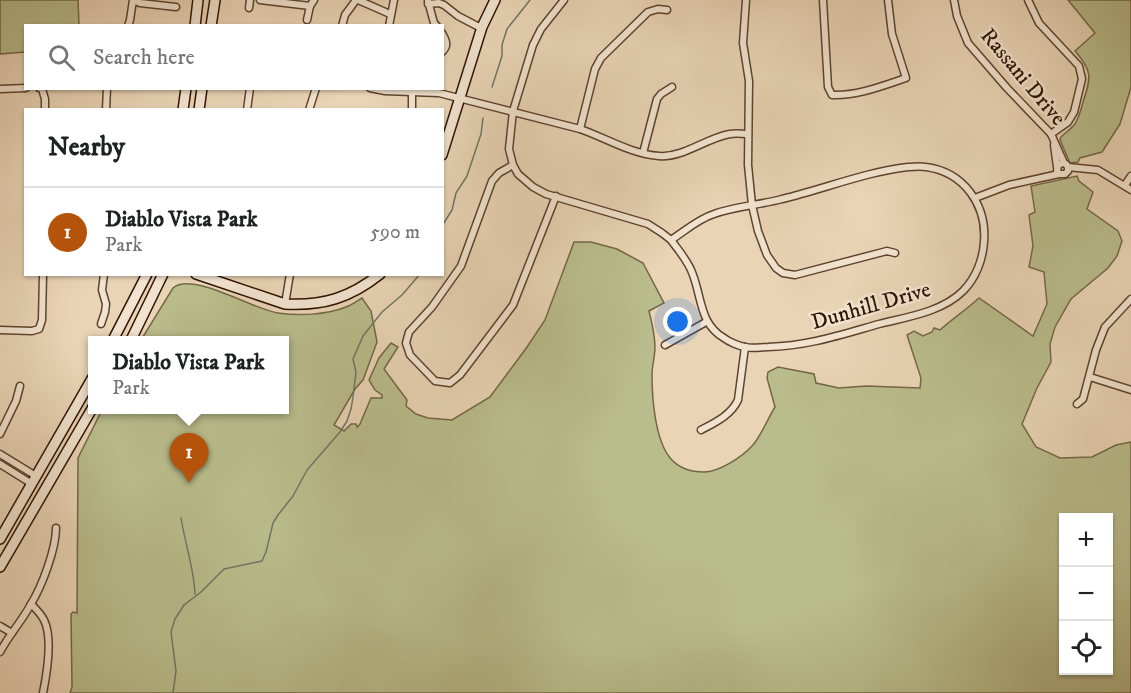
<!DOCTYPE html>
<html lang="en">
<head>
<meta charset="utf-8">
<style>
	:root { --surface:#fff; --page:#f6f6f6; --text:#202124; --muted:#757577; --line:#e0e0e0; --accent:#b45309 }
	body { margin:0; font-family:"IM FELL DW Pica",serif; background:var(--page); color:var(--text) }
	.controls { position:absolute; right:18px; bottom:18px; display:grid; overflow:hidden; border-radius:0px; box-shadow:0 2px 4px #0004 }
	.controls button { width:54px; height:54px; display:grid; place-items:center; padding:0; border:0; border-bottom:2px solid var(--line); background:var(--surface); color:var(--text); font:30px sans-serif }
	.you { position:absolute; left:678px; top:322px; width:21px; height:21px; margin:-15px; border:4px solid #fff; border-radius:50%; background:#1a73e8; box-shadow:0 0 0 9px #1a73e833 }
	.badge { display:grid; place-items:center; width:39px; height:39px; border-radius:50%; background:var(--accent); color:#fff; font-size:20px; font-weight:700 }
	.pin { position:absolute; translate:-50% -50px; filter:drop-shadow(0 2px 3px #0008) }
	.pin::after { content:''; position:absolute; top:32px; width:21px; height:18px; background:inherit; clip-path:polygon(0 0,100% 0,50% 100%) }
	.popup { position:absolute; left:88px; top:336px; width:201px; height:78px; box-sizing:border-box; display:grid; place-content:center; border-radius:0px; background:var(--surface); filter:drop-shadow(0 2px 4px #0005); font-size:20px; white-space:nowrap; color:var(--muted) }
	.popup b { font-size:22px; color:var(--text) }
	.popup::after { content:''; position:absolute; left:50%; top:100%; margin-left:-12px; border:12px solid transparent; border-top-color:var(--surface) }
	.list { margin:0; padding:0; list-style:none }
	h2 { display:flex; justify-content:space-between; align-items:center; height:78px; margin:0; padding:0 24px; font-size:26px }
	h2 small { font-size:20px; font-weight:400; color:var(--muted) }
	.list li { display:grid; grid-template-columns:39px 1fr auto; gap:18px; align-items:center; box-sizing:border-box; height:90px; padding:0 24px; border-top:2px solid var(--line) }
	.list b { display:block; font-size:22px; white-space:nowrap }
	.list p { margin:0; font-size:20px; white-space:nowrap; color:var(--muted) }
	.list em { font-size:20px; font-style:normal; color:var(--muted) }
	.icon { flex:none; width:33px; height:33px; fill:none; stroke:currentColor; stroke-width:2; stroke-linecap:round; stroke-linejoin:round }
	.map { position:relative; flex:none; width:1131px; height:693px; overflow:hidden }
	.search { position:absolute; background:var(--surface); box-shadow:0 2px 4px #0004; left:24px; top:24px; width:420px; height:66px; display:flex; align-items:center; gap:15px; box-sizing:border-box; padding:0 21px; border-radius:0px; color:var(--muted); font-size:22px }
	.panel { position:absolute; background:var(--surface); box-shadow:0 2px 4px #0004; left:24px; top:108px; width:420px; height:168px; border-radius:0px }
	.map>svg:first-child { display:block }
	.green { fill:#b9bc8b; stroke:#746746; stroke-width:1.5; fill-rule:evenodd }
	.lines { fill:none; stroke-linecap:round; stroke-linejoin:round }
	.stream { stroke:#6e7666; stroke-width:1.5 }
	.street-casing { stroke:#5e422d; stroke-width:9 }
	.secondary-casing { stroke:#2f1200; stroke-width:12 }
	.street { stroke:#f1e3cf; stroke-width:6 }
	.secondary { stroke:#f1e3cf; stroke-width:9 }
	.labels { text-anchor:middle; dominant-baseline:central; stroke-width:5; stroke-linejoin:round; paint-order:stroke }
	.street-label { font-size:22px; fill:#2f1200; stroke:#f1e3cf }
</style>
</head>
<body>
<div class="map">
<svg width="1131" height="693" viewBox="0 0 1131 693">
	<rect width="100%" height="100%" fill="#e9d4b5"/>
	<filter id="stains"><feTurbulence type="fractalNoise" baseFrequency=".00333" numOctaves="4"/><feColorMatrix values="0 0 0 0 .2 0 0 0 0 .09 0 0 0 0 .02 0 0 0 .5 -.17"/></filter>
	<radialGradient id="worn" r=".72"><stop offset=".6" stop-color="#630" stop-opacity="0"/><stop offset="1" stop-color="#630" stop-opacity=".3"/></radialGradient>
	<g class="green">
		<path d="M0,0H78L79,25L26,26L25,52L0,54Z"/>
		<path d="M1068,0H1131V87L1120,124L1102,152L1080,158L1078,162L1070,163L1060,140L1061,137C1066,132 1071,129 1075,124C1079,117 1081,110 1083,102C1091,78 1093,71 1075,51L1095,33Z"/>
		<path d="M1077,176L1079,181L1093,192L1087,209L1118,231L1122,241L1117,256L1108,268L1071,299L1055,327L1050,344L1051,362L1037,388L1022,424L1036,447L1060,458L1092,457L1116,445L1131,442V693H70L72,687L71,614L73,612L77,613L78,458L102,410H285V340H141L173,288C192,271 254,310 278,313C299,316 326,315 346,307C352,305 357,301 362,298L371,311L377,342L363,380L355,389L334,425L344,431L351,424H356L357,427L360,424L371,398H382V395L375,390L369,380L379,358L391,343L398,347L384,369L407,400L406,406L416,414L428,418L452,420L490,397L527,347L545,320L574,242H591L617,249L643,263L664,303L649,311C652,323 655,335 655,347C655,356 652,366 652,375C652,398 655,441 671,459C679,468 692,472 704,472C719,472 742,457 752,446C760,438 768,418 775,407L767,378L768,372L778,367L814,374L816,383L839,388L866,386L920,388L921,378L907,335L914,331L923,336L932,332L934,328L940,330C952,319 966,310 979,298L1033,336L1047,304L1044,272L1029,267L1033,246L1029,215L1035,212L1031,186ZM1064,518H1108V670H1064Z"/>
	</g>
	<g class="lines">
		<g class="stream">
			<path d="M492,87L502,56V45L507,29L530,0"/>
			<path d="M442,226L452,210L456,193L467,176L481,134L483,118"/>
			<path d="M181,518C185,544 194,568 195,594"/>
			<path d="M173,693L176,671L171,632L175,619L184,605L201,592L224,569L262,561L266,552L273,523L278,515L293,496L307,470L340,432L347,421L351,409L353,397L356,372L353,359L363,336L382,312L402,295L420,274"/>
		</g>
		<g class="street-casing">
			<g id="street">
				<path d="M260,0L310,6L314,0"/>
				<path d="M358,0L390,14"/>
				<path d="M564,0L541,29L533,45L513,111L509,149L513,165L518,174L533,187L546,194L648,224L662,233L671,240"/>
				<path d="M746,0L743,43L749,81L748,165L752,205L758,231L767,255L776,268L783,273L795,275L887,251L895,253"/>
				<path d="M823,0L828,87L832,95C857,96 882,86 906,78L892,34L888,0"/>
				<path d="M954,0L957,16L968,43L1007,88L1051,134L1064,163"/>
				<path d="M1028,0L1039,23L1079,66L1082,79L1074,112L1068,122L1051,134"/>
				<path d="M428,1L434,23L437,26"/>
				<path d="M428,4L439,3L444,5L458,16L481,28"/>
				<path d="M249,8L250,0"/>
				<path d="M307,20L310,6"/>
				<path d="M128,26L130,20L133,0L140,3L176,7"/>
				<path d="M342,26L345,15L356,0"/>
				<path d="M389,26L394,0"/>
				<path d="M442,33C446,40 449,46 442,52"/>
				<path d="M39,88L42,89L45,99V110"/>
				<path d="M370,88L385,91L439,93L580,129C606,138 631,154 659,156C683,158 706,138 730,134C736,133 742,134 748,134"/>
				<path d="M0,89L26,88"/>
				<path d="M106,110L107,88"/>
				<path d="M247,110L250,88"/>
				<path d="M309,110L316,88"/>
				<path d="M412,110V92"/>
				<path d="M580,129L595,69L601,58L648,12L658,9L667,10"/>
				<path d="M1054,145L1057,167"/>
				<path d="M643,153L657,99L661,94L672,87"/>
				<path d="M513,165L499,173L492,181L461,266L432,307L409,332L406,343L410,355L435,381L450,383L460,375L513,305L556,196"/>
				<path d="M908,167C914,167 920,166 926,167C964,172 987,205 984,242C983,259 976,278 963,291C942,312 907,317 879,324C840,335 808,346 768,347C761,347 752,349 745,347C739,346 729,342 724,338C700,324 702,299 693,275C689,262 679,251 671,240C685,231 698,219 714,214C736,206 760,205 782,199C824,189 865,172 908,167Z"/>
				<path d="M1068,167V171L1065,174H1059L1057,171L1058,165L1063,163L1066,164L1068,167L1098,170L1131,190"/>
				<path d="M1125,185L1131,176"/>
				<path d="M975,198L1009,185L1059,174"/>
				<path d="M285,304L290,274"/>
				<path d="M101,324L105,312L106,304L102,290L104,274"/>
				<path d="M0,330L32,331L39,329L42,320L43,274"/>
				<path d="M665,345L706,322"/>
				<path d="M1090,377L1131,390"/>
				<path d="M1077,404L1083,399L1096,350L1105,327L1131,299"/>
				<path d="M701,430C716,422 731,415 738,400L745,347"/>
				<path d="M0,434L16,401L20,386"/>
				<path d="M0,454L36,476"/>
				<path d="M0,464L32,484"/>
				<path d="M31,604C36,609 41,614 44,620C53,638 47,673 43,693"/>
				<path d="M0,626L12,633"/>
				<path d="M0,652C9,635 22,621 31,604C42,586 56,549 56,528"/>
			</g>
		</g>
		<g class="secondary-casing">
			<g id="secondary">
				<path d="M195,26L198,0"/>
				<path d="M211,26L215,0"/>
				<path d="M183,110L186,88"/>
				<path d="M199,110L202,88"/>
				<path d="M442,155L482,27L495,0"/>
				<path d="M196,274L285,304C323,306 350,298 380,274"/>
				<path d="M113,340L147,274"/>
				<path d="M131,340L163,274"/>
				<path d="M0,539L93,377"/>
				<path d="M0,567L93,407"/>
			</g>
		</g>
		<use href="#street" class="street"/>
		<use href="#secondary" class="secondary"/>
	</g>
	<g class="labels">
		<g class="street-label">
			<text transform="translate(1023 77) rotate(50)">Rassani Drive</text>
			<text transform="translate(871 306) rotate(-16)">Dunhill Drive</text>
		</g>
	</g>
	<rect width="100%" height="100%" filter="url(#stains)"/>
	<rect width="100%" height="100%" fill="url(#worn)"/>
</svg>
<div class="controls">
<button>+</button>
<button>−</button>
<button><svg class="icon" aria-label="locate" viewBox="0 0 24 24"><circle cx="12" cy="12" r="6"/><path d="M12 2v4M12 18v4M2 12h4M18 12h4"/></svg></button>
</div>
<div class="you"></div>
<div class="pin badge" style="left:189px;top:483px">1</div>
<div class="popup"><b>Diablo Vista Park</b>Park</div>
<div class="search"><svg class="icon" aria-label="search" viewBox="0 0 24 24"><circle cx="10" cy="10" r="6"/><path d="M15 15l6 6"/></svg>Search here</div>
<section class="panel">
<h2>Nearby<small></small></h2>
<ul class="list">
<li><span class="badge">1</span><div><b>Diablo Vista Park</b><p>Park</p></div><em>590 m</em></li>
</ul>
</section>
</div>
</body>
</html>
